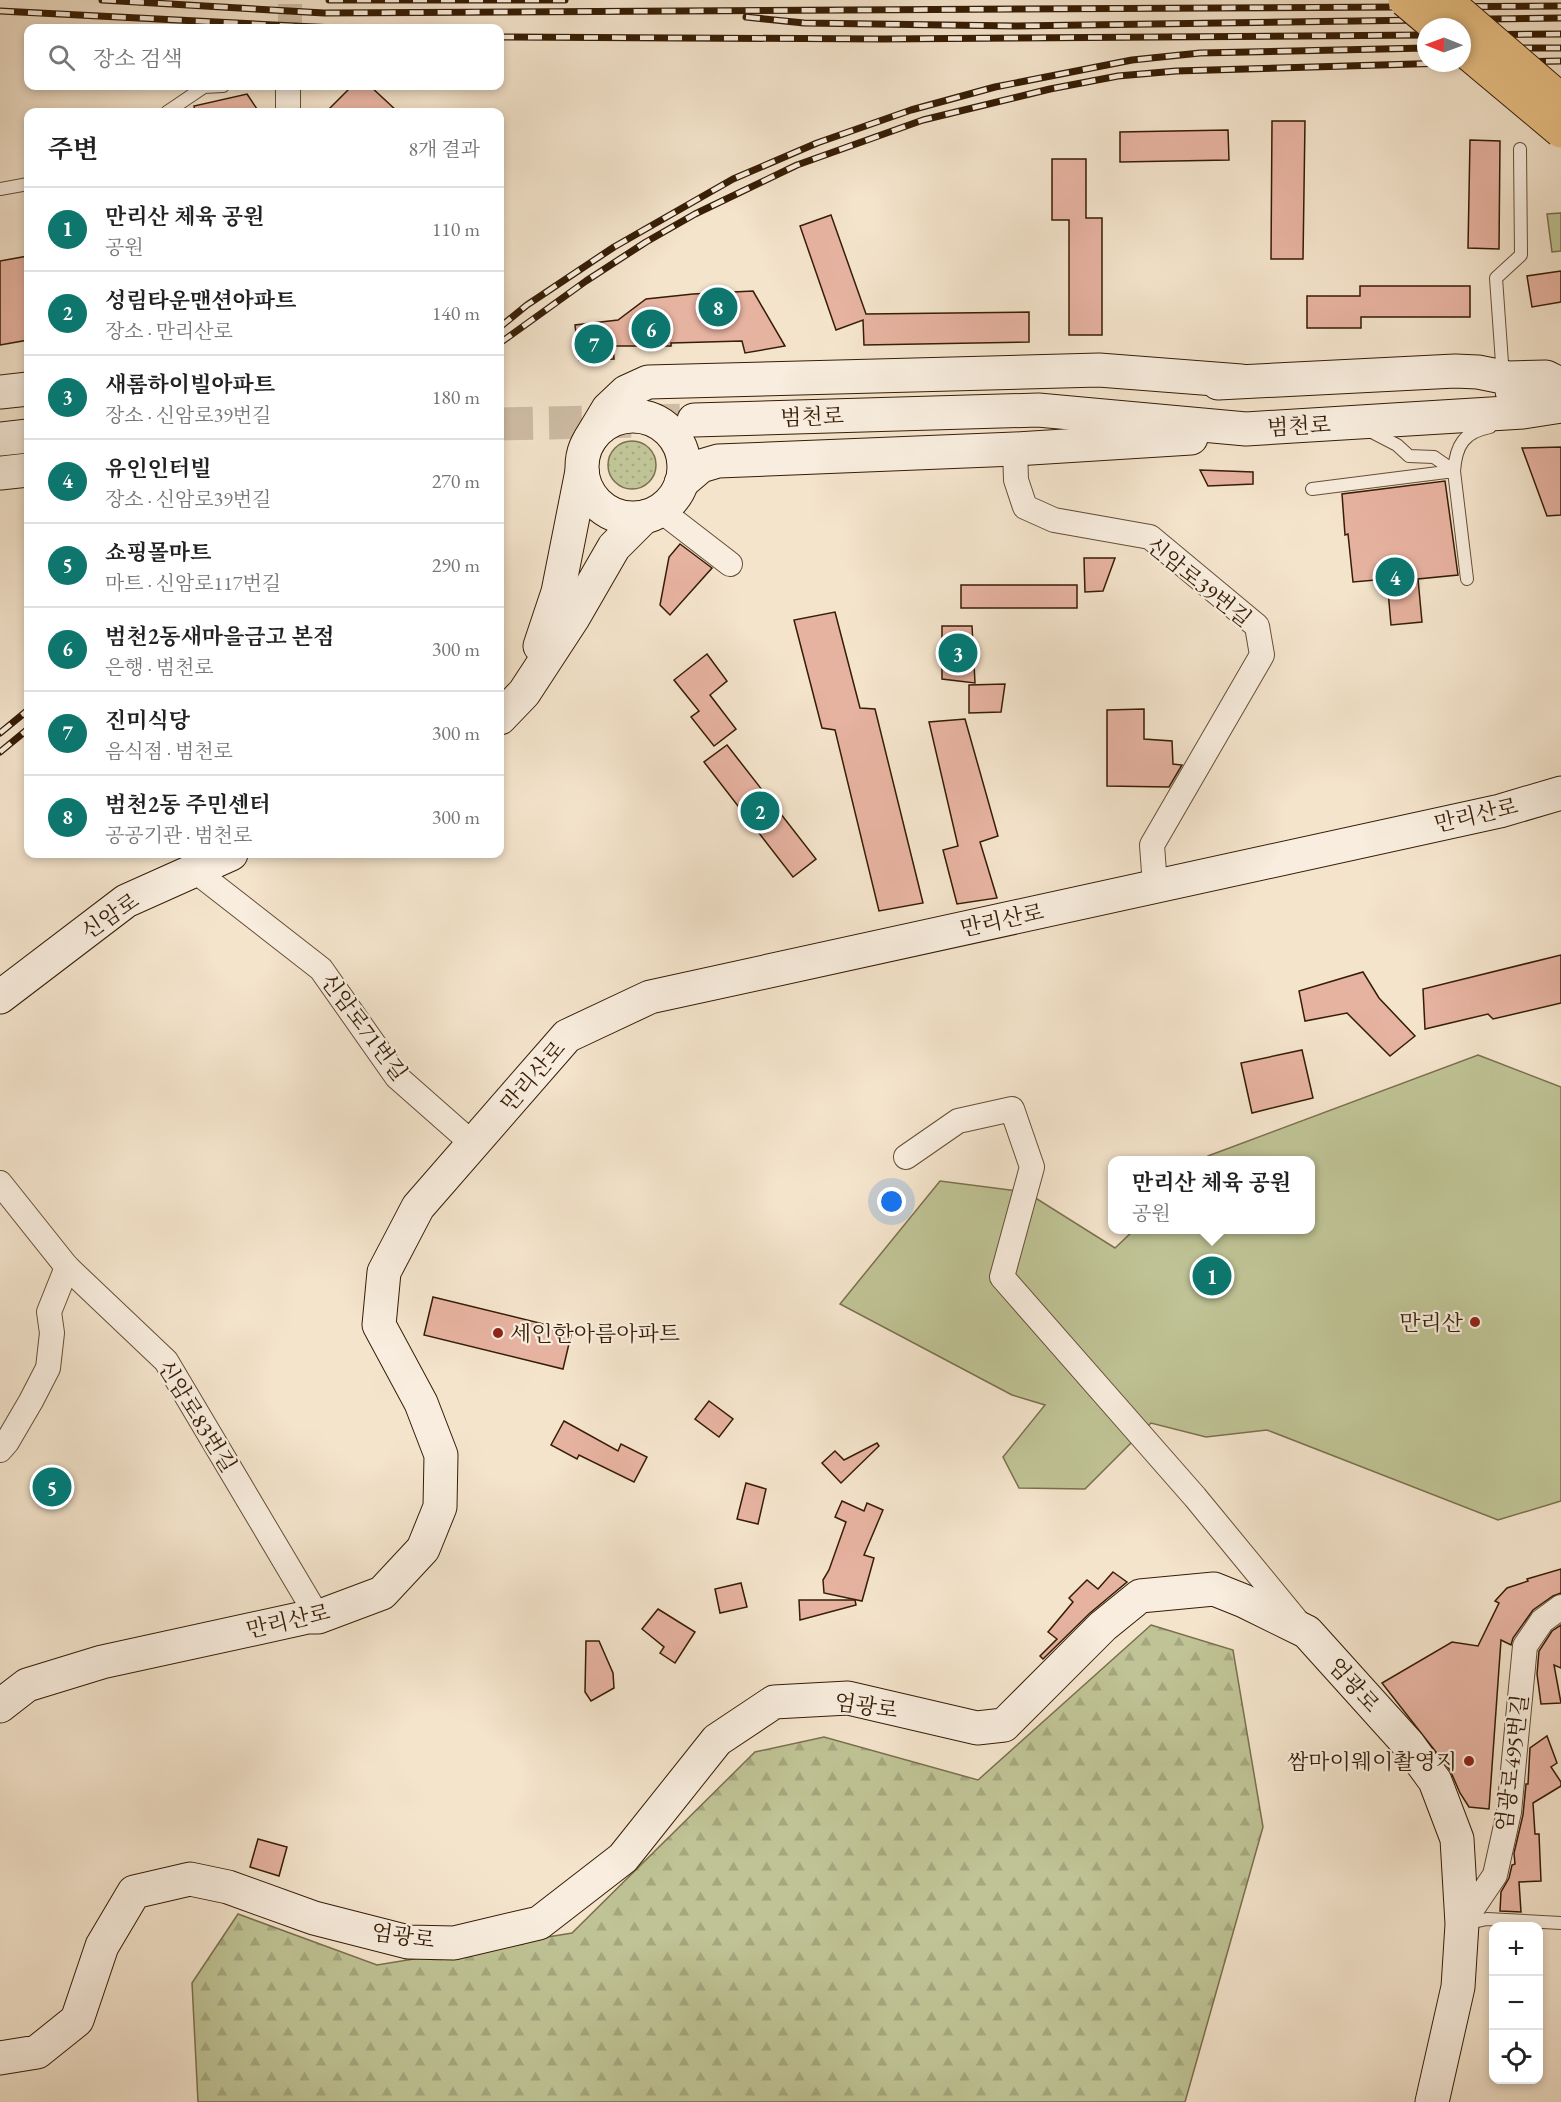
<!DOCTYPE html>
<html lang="ko">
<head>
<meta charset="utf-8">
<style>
	:root { --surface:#fff; --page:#f6f6f6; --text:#222; --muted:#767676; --line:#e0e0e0; --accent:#0f766e }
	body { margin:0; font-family:"EB Garamond","Noto Serif KR",serif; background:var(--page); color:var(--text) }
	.controls { position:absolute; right:18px; bottom:18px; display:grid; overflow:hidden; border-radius:12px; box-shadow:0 3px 9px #0003 }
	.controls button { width:54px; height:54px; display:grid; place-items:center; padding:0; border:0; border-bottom:2px solid var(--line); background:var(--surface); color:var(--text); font:30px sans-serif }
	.compass { position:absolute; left:1417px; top:18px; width:54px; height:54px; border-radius:50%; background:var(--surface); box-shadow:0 3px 9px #0003; rotate:271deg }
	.you { position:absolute; left:892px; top:1202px; width:21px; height:21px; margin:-15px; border:4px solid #fff; border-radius:50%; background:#1a73e8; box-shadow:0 0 0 9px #1a73e833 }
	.badge { display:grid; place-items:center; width:39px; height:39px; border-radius:50%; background:var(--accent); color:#fff; font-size:20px; font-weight:700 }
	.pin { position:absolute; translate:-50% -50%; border:3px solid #fff; box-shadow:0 2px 6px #0006 }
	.popup { position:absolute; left:1108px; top:1156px; width:207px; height:78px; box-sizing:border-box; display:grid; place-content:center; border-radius:12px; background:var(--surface); filter:drop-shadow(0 2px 4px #0005); font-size:20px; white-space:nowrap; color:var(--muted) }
	.popup b { font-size:22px; color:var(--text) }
	.popup::after { content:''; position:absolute; left:50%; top:100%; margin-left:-12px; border:12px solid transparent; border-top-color:var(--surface) }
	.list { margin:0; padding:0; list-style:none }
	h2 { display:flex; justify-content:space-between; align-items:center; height:78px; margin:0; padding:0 24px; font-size:26px }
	h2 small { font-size:20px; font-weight:400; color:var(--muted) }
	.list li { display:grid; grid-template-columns:39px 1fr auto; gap:18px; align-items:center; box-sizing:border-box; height:84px; padding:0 24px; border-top:2px solid var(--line) }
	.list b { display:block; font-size:22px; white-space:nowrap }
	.list p { margin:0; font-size:20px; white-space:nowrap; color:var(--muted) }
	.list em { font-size:20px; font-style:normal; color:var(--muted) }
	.icon { flex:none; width:33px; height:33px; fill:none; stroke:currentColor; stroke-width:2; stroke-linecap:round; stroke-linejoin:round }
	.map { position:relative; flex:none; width:1561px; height:2102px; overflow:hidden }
	.search { position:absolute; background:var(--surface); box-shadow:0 3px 9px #0003; left:24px; top:24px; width:480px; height:66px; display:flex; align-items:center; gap:15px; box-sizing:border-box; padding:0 21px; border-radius:12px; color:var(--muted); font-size:22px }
	.panel { position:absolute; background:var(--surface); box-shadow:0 3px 9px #0003; left:24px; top:108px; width:480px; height:750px; border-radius:12px }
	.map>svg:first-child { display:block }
	.grass { fill:url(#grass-dots); stroke:#7a704d; stroke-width:1.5 }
	.forest { fill:url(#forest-firs); stroke:#7a704d; stroke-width:1.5 }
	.park { fill:#bfc395; stroke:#7a704d; stroke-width:1.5 }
	.building { fill:#e7b3a1; stroke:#361d05; stroke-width:1.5 }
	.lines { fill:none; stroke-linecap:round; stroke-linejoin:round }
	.street-tunnel { stroke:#cebca4; stroke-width:24; stroke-dasharray:24 12; stroke-linecap:butt }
	.secondary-tunnel { stroke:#cebca4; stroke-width:33; stroke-dasharray:33 16; stroke-linecap:butt }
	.lane-casing { stroke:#664f37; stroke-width:14 }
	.street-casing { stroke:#664f37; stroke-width:26 }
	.secondary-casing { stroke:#361d05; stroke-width:35 }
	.lane { stroke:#f8edde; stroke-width:12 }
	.street { stroke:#f8edde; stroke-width:24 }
	.secondary { stroke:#f8edde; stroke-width:33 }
	.rail-casing { stroke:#361d05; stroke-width:7 }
	.rail { stroke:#f8edde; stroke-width:4.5; stroke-dasharray:14; stroke-linecap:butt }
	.primary-bridge-casing { stroke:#361d05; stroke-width:35; stroke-linecap:butt }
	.primary-bridge { stroke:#eac286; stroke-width:33 }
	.poi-dot { fill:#8f2418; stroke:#f8edde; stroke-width:2 }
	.labels { text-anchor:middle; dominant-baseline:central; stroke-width:4.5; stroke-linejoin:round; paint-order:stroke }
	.street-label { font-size:22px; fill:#361d05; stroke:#f8edde }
	.poi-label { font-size:22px; fill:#361d05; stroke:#f8edde; text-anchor:end }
</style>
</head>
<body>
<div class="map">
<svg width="1561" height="2102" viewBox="0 0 1561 2102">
	<defs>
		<pattern id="grass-dots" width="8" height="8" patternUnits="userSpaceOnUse" patternTransform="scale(1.5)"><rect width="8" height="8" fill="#bfc395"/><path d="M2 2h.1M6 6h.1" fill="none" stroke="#a5a77f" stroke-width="1.8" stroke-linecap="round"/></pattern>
		<pattern id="forest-firs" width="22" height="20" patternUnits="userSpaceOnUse" patternTransform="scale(1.5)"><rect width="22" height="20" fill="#bfc395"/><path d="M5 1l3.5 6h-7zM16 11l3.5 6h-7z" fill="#a5a77f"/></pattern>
	</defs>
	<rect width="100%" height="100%" fill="#f4e4cc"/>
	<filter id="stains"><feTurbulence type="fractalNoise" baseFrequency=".00333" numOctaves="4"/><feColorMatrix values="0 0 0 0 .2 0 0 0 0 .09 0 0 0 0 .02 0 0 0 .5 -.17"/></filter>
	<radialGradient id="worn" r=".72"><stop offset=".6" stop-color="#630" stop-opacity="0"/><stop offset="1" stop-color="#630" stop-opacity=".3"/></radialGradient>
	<circle class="grass" cx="632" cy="465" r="24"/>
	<path class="forest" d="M1151,1625L1233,1650L1263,1827L1185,2102H198L192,1983L238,1914L377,1965L572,1933L755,1752L824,1737L978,1780Z"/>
	<g class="park">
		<path d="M1561,213V251L1552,252L1547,214Z"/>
		<path d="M1478,1055L1561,1087V1501L1498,1520L1267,1430L1206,1437L1151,1423L1085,1489L1019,1488L1003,1457L1045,1405L1012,1395L840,1304L940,1181L1026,1192L1115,1248L1134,1230H1311V1160H1204L1208,1156Z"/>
	</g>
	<g class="building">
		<path d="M352,86H370L398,112H326Z"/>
		<path d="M247,94L259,112H195L194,106Z"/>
		<path d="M1272,121H1305L1303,259H1271Z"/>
		<path d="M1228,130L1229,160L1120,162V132Z"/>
		<path d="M1470,140L1500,141L1499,249L1468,248Z"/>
		<path d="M1052,159H1086V218H1102V335H1069V220H1052Z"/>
		<path d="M831,215L866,314L1029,312V342L864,345L863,320L836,330L800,226Z"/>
		<path d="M28,256V340L0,345V261Z"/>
		<path d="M1561,271V302L1532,307L1527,276Z"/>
		<path d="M1360,286H1470V317H1361V328H1307V296H1360Z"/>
		<path d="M753,291L785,346L745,353L742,341L671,343V346H613L614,359L579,360L575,325L618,320L646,299L693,294Z"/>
		<path d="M1561,447V515L1547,516L1522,448Z"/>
		<path d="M1200,470L1253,472V484L1208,486Z"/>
		<path d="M1445,481L1458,575L1418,579L1422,622L1391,625L1387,579L1353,582L1348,534L1345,535L1342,494Z"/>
		<path d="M680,544L712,568L670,615L660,605L669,557Z"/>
		<path d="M1084,558H1115L1103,591L1085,592Z"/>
		<rect x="961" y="585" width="116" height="23"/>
		<path d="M835,612L860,708L875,709L923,903L879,911L835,730L822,728L794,620Z"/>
		<path d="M942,626H972L975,683L942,679Z"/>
		<path d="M707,654L727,681L710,695L736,729L714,746L691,717L699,711L674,680Z"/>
		<path d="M1005,684L1001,712L969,713V685Z"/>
		<path d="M1144,709V739L1172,741L1173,764L1182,765L1169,787L1107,786V710Z"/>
		<path d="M965,719L998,836L980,842L997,898L957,904L943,850L958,846L929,722Z"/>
		<path d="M727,745L816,859L793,877L704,762Z"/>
		<path d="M1561,955V1003L1493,1019L1488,1014L1425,1029L1423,989Z"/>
		<path d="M1363,972L1379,998L1415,1036L1390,1056L1347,1013L1305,1021L1299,991Z"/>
		<path d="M1302,1050L1313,1098L1252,1113L1241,1063Z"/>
		<path d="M433,1297L572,1331L563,1369L424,1335Z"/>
		<path d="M709,1401L733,1419L719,1437L695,1419Z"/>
		<path d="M564,1421L618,1451L621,1444L647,1457L634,1482L579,1455L577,1459L551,1445Z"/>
		<path d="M877,1443L879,1446L841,1483L822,1463L835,1451L844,1460Z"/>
		<path d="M746,1483L766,1489L758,1524L737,1519Z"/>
		<path d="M842,1501L864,1511L867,1503L883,1510L864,1555L874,1558L862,1601L824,1593L823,1580L829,1570L846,1522L835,1517Z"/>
		<path d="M1561,1569V1593L1553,1596L1533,1610L1513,1638L1511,1645L1501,1640L1489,1809L1469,1807L1460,1793L1450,1770L1382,1683L1452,1642L1478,1646L1499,1603L1495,1601L1507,1588L1528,1581L1527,1579Z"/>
		<path d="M1113,1572L1127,1582L1090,1613L1043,1659L1040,1656L1057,1639L1048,1632L1073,1602L1069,1598L1087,1580L1098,1589Z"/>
		<path d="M741,1583L747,1607L720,1613L715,1589Z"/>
		<path d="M799,1600H855L856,1605L800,1620Z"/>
		<path d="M658,1609L695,1632L675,1663L660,1653L664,1647L642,1629Z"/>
		<path d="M1561,1625V1668L1554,1665L1561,1703L1541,1704L1537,1674L1539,1651L1552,1631Z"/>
		<path d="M586,1641H599L613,1673L614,1688L591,1701L585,1692Z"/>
		<path d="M1547,1736L1557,1763L1551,1767L1561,1782V1786L1533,1803L1535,1834H1539L1541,1881L1519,1882L1521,1912L1500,1911L1501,1892L1509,1878L1512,1865L1515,1864L1514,1853L1523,1815L1526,1784H1528L1530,1748Z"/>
		<path d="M258,1839L287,1847L279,1876L250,1867Z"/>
	</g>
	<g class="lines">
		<path class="street-tunnel" d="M290,28V0"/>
		<path class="secondary-tunnel" d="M500,424L694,420"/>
		<g class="lane-casing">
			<g id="lane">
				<path d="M167,112L204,87L223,86"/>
				<path d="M0,189L28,184"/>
				<path d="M1502,363L1496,278L1521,255L1520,149"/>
				<path d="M1368,430L1397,445L1409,456L1434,457L1454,471C1456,445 1464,432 1490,427"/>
				<path d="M1312,489L1454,471L1467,579"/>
				<path d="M1464,1924L1487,1919L1561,1923"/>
			</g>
		</g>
		<g class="street-casing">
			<g id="street">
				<path d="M288,112V86"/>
				<path d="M1015,449L1016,480L1025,507L1054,520L1150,537L1257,626L1262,655L1152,845L1155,886"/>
				<path d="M660,510L730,564"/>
				<path d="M194,870L321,969L397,1077L473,1144"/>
				<path d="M906,1157L958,1121L1012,1109L1032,1167L1002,1277L1195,1497L1301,1626"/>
				<path d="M0,1183L67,1267L166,1361L318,1617"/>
				<path d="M0,1450L7,1442L31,1401L48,1368L52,1333L49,1312L67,1267"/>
				<path d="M1462,1924L1495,1875L1509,1812L1525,1646L1542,1621L1561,1607"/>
			</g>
		</g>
		<g class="secondary-casing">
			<g id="secondary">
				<path d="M1218,383L1455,371L1478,372L1508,378L1546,377L1554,381V386L1545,390L1512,391"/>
				<path d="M0,392L28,389"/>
				<circle cx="633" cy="467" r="51"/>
				<path d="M694,420L1038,410L1246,429L1523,412L1561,406"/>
				<path d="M0,439L28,436"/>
				<path d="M590,439L608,409L626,392L648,382L1099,370L1241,381"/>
				<path d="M0,473L28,470"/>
				<path d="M681,483L701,466L718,461L1015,449L1191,438"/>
				<path d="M540,646L558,592L582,471"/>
				<path d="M500,718L524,693L573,618L614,547L644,517"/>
				<path d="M0,997L126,901L231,854"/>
				<path d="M0,1706L27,1685L102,1662L308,1617H318L382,1593L423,1549L440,1507L441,1455L421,1403L379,1325L384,1272L418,1207L567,1036L650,997L1500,811L1561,793"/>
				<path d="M0,2058L37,2052L77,2020L102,1946L134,1892L190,1879L228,1887L314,1918L408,1942L454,1943L539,1923L623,1858L717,1740L774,1702L848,1698L977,1728L1004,1725L1103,1626L1140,1596L1214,1589L1244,1601L1307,1632L1408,1744L1435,1781L1457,1839L1462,1924L1458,1987L1432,2102"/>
			</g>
		</g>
		<use href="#lane" class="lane"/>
		<use href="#street" class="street"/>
		<use href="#secondary" class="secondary"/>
		<g class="rail-casing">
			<g id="rail">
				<path d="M102,0L324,13L1561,6"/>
				<path d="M329,0H565"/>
				<path d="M0,11L335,28"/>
				<path d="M746,17L804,23L1016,26L1561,18"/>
				<path d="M1462,35L1561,34"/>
				<path d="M500,37L883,39L1426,35"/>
				<path d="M1462,48H1561"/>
				<path d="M1462,63L1561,61"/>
				<path d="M500,327L527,305L614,247L733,179L817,143L911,110L995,87L1132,60L1200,53L1426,48"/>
				<path d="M500,343L586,281L646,242L695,214L797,165L923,120L1050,89L1118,76L1176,71L1448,63"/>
				<path d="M0,733L28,710"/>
				<path d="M0,752L28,729"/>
			</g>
		</g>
		<use href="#rail" class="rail"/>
		<g class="primary-bridge-casing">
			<g id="primary-bridge">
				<path d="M1405,0L1437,27"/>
				<path d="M1445,0L1561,100"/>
				<path d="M1462,48L1561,131"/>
			</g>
		</g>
		<use href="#primary-bridge" class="primary-bridge"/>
	</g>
	<g class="poi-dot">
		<circle cx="1475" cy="1322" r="6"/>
		<circle cx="498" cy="1333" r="6"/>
		<circle cx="1469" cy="1761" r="6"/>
	</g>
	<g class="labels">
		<g class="street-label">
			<text transform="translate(812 417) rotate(-2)">범천로</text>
			<text transform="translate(1299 426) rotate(-3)">범천로</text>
			<text transform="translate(1199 582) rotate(39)">신암로39번길</text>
			<text transform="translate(1476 815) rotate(-13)">만리산로</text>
			<text transform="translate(110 916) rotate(-34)">신암로</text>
			<text transform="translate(1002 920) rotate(-12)">만리산로</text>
			<text transform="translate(364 1027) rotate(53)">신암로71번길</text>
			<text transform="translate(533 1076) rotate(-49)">만리산로</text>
			<text transform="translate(197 1416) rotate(58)">신암로83번길</text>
			<text transform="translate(288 1621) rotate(-13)">만리산로</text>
			<text transform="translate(1354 1685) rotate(48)">엄광로</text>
			<text transform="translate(866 1706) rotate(8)">엄광로</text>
			<text transform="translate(1512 1763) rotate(-83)">엄광로495번길</text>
			<text transform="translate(403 1936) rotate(8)">엄광로</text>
		</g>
		<g class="poi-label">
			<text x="1463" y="1322">만리산</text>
			<text x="510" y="1333" text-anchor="start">세인한아름아파트</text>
			<text x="1457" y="1761">쌈마이웨이촬영지</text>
		</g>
	</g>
	<rect width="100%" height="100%" filter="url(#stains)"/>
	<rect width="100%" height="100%" fill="url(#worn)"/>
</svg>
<div class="controls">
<button>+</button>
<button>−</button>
<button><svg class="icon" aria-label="locate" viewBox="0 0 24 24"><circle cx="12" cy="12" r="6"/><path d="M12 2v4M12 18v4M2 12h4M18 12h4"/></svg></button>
</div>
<svg class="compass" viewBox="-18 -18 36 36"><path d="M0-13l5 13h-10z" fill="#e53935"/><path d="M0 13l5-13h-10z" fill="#767676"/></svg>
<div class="you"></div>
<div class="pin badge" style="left:1212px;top:1276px">1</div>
<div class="popup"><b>만리산 체육 공원</b>공원</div>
<div class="pin badge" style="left:760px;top:811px">2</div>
<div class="pin badge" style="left:958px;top:653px">3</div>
<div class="pin badge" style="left:1395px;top:577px">4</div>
<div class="pin badge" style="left:52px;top:1487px">5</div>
<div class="pin badge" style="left:651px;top:329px">6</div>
<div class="pin badge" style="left:594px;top:344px">7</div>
<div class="pin badge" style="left:718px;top:307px">8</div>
<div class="search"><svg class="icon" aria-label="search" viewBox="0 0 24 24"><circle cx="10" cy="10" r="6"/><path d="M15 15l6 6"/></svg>장소 검색</div>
<section class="panel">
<h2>주변<small>8개 결과</small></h2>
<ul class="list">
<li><span class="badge">1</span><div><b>만리산 체육 공원</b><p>공원</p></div><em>110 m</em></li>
<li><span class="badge">2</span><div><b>성림타운맨션아파트</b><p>장소 · 만리산로</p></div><em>140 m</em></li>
<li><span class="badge">3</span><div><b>새롬하이빌아파트</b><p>장소 · 신암로39번길</p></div><em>180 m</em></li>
<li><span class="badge">4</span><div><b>유인인터빌</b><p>장소 · 신암로39번길</p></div><em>270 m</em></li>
<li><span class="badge">5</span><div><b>쇼핑몰마트</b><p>마트 · 신암로117번길</p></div><em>290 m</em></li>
<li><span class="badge">6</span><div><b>범천2동새마을금고 본점</b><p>은행 · 범천로</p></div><em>300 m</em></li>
<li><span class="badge">7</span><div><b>진미식당</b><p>음식점 · 범천로</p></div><em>300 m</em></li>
<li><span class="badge">8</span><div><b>범천2동 주민센터</b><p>공공기관 · 범천로</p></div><em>300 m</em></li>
</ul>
</section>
</div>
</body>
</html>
